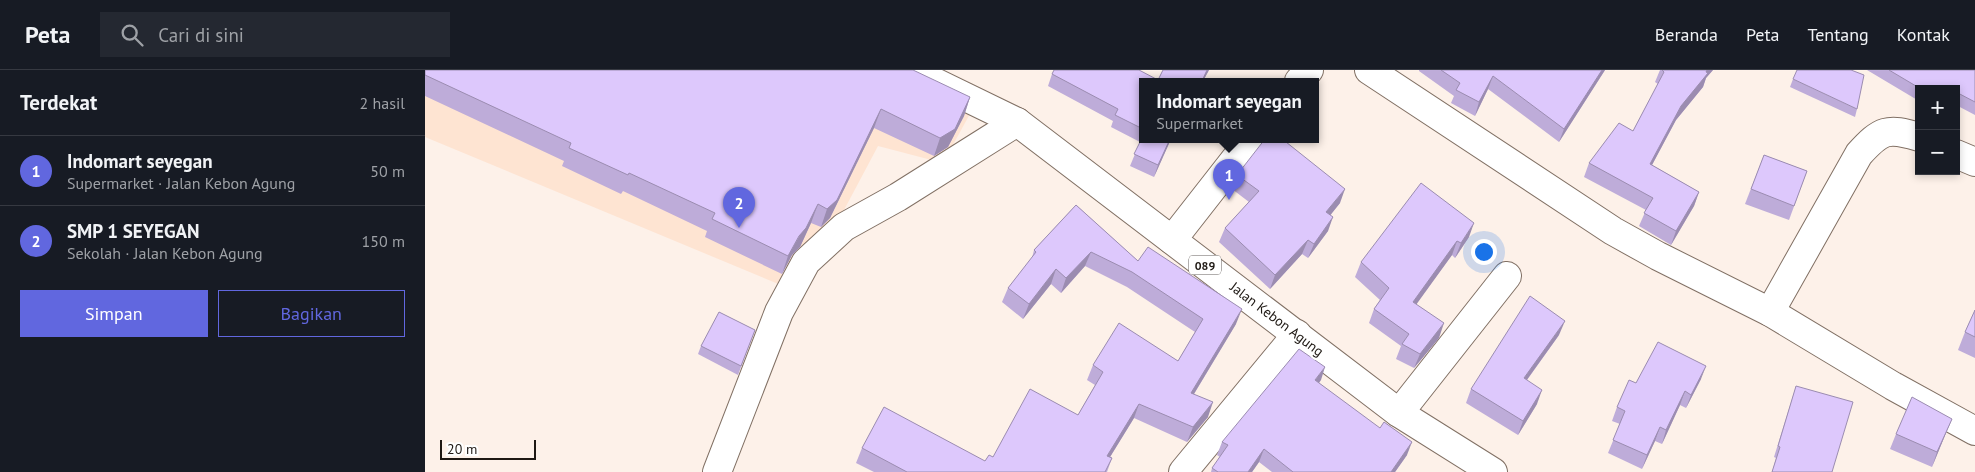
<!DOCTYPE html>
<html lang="id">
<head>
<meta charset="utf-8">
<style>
	:root { --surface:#171b24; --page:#242831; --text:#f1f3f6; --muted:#9ea1a6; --line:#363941; --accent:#6167df }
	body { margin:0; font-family:"PT Sans",sans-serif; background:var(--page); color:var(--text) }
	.controls { position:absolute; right:15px; top:15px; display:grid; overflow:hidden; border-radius:0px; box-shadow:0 2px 8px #0003 }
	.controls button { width:45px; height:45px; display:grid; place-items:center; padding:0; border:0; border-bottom:1px solid var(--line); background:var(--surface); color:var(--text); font:25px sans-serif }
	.scale { position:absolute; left:15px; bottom:12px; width:96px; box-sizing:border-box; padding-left:5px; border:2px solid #1e1813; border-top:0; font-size:14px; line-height:18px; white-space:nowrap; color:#1e1813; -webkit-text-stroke:4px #fff; paint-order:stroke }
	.you { position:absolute; left:1058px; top:181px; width:18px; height:18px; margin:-12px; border:4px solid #fff; border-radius:50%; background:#1a73e8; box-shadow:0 0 0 8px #1a73e833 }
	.badge { display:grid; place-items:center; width:32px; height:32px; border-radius:50%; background:var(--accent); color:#fff; font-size:16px; font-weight:700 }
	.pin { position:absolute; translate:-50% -41px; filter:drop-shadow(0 1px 2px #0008) }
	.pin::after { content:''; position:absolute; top:26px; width:18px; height:15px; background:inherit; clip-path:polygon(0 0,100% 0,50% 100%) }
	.popup { position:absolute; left:714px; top:8px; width:180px; height:65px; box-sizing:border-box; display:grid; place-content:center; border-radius:0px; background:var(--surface); filter:drop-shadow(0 1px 4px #0005); font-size:16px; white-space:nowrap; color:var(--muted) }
	.popup b { font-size:19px; color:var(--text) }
	.popup::after { content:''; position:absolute; left:50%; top:100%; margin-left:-10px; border:10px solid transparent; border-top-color:var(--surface) }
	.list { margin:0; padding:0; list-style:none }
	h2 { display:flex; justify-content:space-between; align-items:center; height:65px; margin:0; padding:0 20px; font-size:21px }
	h2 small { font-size:16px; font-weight:400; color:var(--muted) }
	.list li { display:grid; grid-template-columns:32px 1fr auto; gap:15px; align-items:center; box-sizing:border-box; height:70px; padding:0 20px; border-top:1px solid var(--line) }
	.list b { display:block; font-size:19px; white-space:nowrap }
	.list p { margin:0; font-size:16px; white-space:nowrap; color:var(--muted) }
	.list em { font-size:16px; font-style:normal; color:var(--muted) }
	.actions { display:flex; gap:10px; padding:15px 20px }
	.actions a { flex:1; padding:11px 0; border:1px solid var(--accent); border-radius:0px; text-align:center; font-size:18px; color:var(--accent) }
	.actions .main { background:var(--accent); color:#fff }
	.icon { flex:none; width:28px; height:28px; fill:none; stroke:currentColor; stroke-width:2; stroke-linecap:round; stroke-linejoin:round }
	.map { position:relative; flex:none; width:1550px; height:402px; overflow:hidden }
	header { display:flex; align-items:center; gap:30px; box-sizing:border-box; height:70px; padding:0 25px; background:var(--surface); border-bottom:1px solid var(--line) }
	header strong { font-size:24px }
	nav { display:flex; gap:28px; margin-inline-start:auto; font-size:18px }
	.search { width:350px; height:45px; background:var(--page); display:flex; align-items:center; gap:12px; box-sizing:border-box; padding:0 18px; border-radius:0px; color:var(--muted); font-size:19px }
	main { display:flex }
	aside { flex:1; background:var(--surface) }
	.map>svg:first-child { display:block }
	.built { fill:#fee4d2 }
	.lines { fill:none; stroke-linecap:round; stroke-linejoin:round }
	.street-casing { stroke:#817064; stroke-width:30 }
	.primary-casing { stroke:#817064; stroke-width:30 }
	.street { stroke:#fff; stroke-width:28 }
	.primary { stroke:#fff; stroke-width:28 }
	.wall { fill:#beacd9 }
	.shaded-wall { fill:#9b8cb0 }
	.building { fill:#ddc8fc; stroke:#9b8cb0 }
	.labels { text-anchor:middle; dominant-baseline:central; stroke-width:4.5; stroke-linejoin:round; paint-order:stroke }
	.shield { fill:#fff; stroke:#625d5a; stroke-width:1 }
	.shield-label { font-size:12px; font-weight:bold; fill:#1e1813 }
	.street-label { font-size:14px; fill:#1e1813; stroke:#fff }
</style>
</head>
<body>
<header>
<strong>Peta</strong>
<div class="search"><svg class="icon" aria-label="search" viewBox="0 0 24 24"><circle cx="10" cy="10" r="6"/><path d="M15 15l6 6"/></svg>Cari di sini</div>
<nav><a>Beranda</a><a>Peta</a><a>Tentang</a><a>Kontak</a></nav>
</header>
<main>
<aside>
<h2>Terdekat<small>2 hasil</small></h2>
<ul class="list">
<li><span class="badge">1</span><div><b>Indomart seyegan</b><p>Supermarket · Jalan Kebon Agung</p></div><em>50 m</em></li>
<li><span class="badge">2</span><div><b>SMP 1 SEYEGAN</b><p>Sekolah · Jalan Kebon Agung</p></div><em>150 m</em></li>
</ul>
<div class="actions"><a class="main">Simpan</a><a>Bagikan</a></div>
</aside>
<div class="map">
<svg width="1550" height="402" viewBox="0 0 1550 402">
	<rect width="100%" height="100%" fill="#fdf1e9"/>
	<path class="built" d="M0,0L546,42L518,93L453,76L375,223L0,67Z"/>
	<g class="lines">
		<g class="street-casing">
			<g id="street">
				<path d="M944,0L1188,161L1233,186L1345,242L1468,316L1550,361"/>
				<path d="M874,11L884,0"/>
				<path d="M1531,84L1550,92"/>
				<path d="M747,170L826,69"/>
				<path d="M1345,242L1434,84C1456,60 1462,57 1494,67"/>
				<path d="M974,343L1082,206"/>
				<path d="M292,402L354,242L381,192L419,157L473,127L592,52"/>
				<path d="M758,402L872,264"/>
			</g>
		</g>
		<g class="primary-casing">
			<path id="primary" d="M485,0L592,52L974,343L1068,402"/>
		</g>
		<use href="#street" class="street"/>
		<use href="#primary" class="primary"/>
	</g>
	<g class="wall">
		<path d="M0,0L545,27L539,46L523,77L509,86L449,58L405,148L396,157L386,153L375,177L367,185L357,204L280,167L282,161L198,121L196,124L137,96L139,91L0,26Z"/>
		<path d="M738,0H784L778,11H718V69H746L729,107L705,96L715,72L686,57L688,51L623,16L627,4L733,10Z"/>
		<path d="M994,0H1180L1134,72L1063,19L1050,46L1026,33L1029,26L994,1Z"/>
		<path d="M1235,0H1288L1281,8L1278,17L1251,50L1227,95L1274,122L1269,136L1246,175L1214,156L1221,140L1159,107L1164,93L1208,61L1233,14L1230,12Z"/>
		<path d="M1442,0H1550V45L1531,35V19H1494V31Z"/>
		<path d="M1368,9L1432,39L1430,47L1365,17Z"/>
		<path d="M863,69L862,72L915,133L905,145L903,161L883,188L877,184L845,219L794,172L800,158L824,132L807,119L812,105Z"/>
		<path d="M1339,85L1382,101L1364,150L1320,134Z"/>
		<path d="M651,135L713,191L811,254L769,324L783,347L762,372L709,348L685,387L687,388L682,402H449L431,393L437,378L560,391L653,345L670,315L662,310L668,295L753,291L770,262L702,217L660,196L636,223L626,214L598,249L577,232L583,218L607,188L609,180Z"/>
		<path d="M1044,167L1030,188L1027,185L991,234L1014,268L989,298L971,289L976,276L944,253L949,239L955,230L930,207L936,192Z"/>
		<path d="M1550,240V288L1533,280L1540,262Z"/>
		<path d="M330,260L313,305L273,284L276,276Z"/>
		<path d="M1134,265L1102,310L1112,334L1093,365L1041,333L1046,319Z"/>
		<path d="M1276,309L1261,338L1255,335L1237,374L1230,371L1217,399L1183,383L1195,354L1187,351L1192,337L1211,313Z"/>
		<path d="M896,310L894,313L982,385L970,402H847L834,392L827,402H786L787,398L795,387L792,385L797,372Z"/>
		<path d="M1371,316L1407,402H1347L1351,388L1349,387Z"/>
		<path d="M1527,349L1521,363L1507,397L1465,379L1471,364Z"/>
	</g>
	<g class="shaded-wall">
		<path d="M782,0H784L778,11H777Z"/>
		<path d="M1177,0H1180L1134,72L1139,59Z"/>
		<path d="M1282,0H1288L1281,8L1278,17L1251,50L1220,108L1225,94L1256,36Z"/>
		<path d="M1068,6L1063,19L1050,46L1054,32Z"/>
		<path d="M545,27L539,46L523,77L509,86L515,68Z"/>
		<path d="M456,39L449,58L405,148L396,157L402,139Z"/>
		<path d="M745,69H746L729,107L733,95Z"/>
		<path d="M920,119L915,133L896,157L901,142Z"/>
		<path d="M1274,122L1269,136L1246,175L1251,161Z"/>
		<path d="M393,134L386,153L375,177L367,185L357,204L363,186Z"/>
		<path d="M908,147L903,161L883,188L889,174Z"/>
		<path d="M1049,153L1044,167L1030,188L1036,173Z"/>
		<path d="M883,170L877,184L845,219L850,205Z"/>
		<path d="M1032,171L1027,185L983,246L988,232Z"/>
		<path d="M666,182L660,196L636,223L641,208Z"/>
		<path d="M631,199L626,214L598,249L604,234Z"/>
		<path d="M817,239L811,254L761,337L766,323Z"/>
		<path d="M1140,251L1134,265L1093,322L1099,308Z"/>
		<path d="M1019,253L1014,268L989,298L995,284Z"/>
		<path d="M1281,296L1276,309L1261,338L1266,325Z"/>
		<path d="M900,297L896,310L886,323L890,310Z"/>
		<path d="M1117,320L1112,334L1093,365L1098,351Z"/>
		<path d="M1260,321L1255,335L1237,374L1241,360Z"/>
		<path d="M788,332L783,347L762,372L768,357Z"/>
		<path d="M714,334L709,348L677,400L682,386Z"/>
		<path d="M1527,349L1521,363L1507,397L1512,382Z"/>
		<path d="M1235,357L1230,371L1217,399L1222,385Z"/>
		<path d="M987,372L982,385L970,402H966Z"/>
		<path d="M839,379L834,392L827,402H823Z"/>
	</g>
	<g class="building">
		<path d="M0,0H488L545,27L530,59L515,68L456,39L412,130L402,139L393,134L381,158L374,166L363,186L287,149L290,143L204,103L203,105L144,78L146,73L0,5Z"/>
		<path d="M629,0H714L733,10L738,0H782L777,11H718V59L690,45L693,39L627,4Z"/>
		<path d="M1016,0H1177L1139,59L1068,6L1054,32L1031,20L1035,13Z"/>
		<path d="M1237,0H1282L1281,2L1283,3L1256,36L1225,94L1274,122L1251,161L1219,143L1228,128L1164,93L1194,53L1208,61L1239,2Z"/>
		<path d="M1372,0H1426L1439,5L1432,39L1368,9Z"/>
		<path d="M1464,0H1550V32L1531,22V19H1524L1518,16L1516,19H1496Z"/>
		<path d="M718,66V69H745L733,95L709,84Z"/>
		<path d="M840,69H863L861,72L920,119L901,142L908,147L889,174L883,170L850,205L800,158L834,121L812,105Z"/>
		<path d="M1339,85L1382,101L1369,136L1326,119Z"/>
		<path d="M996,113L1049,153L1036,173L1032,171L988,232L1019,253L995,284L977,274L984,264L949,239L964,218L936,192Z"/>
		<path d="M651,135L713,191L723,177L817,239L766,323L788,332L768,357L714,334L682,386L687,388L680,402H482L437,378L459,337L560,391L564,385L568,387L605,319L653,345L678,302L668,295L694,253L753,291L778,249L707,202L666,182L641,208L631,199L604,234L583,218L611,182L609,180Z"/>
		<path d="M1105,226L1140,251L1099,308L1117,320L1098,351L1046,319Z"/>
		<path d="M1550,240V267L1540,262Z"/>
		<path d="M294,242L330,260L316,296L276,276Z"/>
		<path d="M1233,272L1281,296L1266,325L1260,321L1241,360L1235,357L1222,385L1188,370L1200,341L1192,337L1204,310L1211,313Z"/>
		<path d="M874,279L900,297L890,310L955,358L959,352L987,372L966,402H868L839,379L823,402H793L787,398L803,375L797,372Z"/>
		<path d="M1371,316L1428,332L1407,402H1347L1355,377L1353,376Z"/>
		<path d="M1487,327L1527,349L1512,382L1471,364Z"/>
	</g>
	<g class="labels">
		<rect class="shield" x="764" y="185.5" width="32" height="19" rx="4"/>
		<g class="shield-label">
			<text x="780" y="195">089</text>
		</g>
		<g class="street-label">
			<text transform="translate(852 249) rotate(37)">Jalan Kebon Agung</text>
		</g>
	</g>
</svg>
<div class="controls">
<button>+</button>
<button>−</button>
</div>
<div class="scale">20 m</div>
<div class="you"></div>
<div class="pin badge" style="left:804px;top:130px">1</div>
<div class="popup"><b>Indomart seyegan</b>Supermarket</div>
<div class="pin badge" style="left:314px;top:158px">2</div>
</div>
</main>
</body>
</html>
